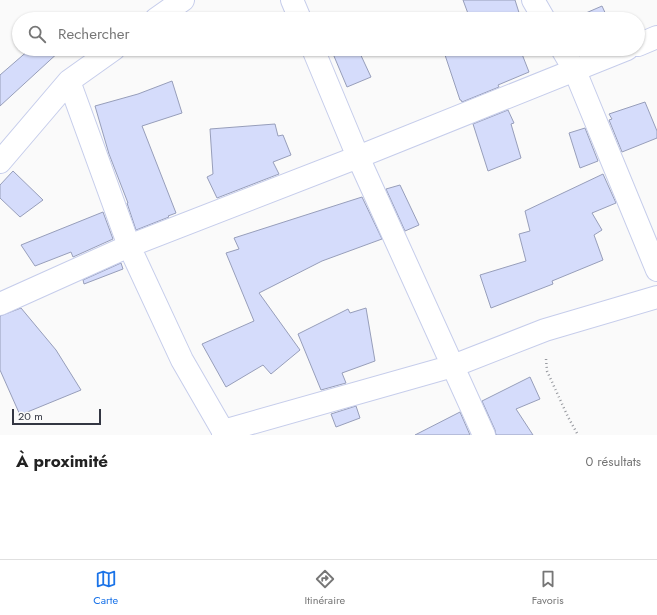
<!DOCTYPE html>
<html lang="fr">
<head>
<meta charset="utf-8">
<style>
  :root { --surface:#fff; --page:#f6f6f6; --text:#222; --muted:#767676; --line:#e0e0e0; --accent:#1a73e8 }
  body { margin:0; font-family:Jost,sans-serif; background:var(--page); color:var(--text) }
  .scale { position:absolute; left:12px; bottom:10px; width:89px; box-sizing:border-box; padding-left:4px; border:2px solid #333642; border-top:0; font-size:11px; line-height:14px; white-space:nowrap; color:#333642; -webkit-text-stroke:3px #fafafa; paint-order:stroke }
  .list { margin:0; padding:0; list-style:none }
  h2 { display:flex; justify-content:space-between; align-items:center; height:52px; margin:0; padding:0 16px; font-size:17px }
  h2 small { font-size:13px; font-weight:400; color:var(--muted) }
  .icon { flex:none; width:22px; height:22px; fill:none; stroke:currentColor; stroke-width:2; stroke-linecap:round; stroke-linejoin:round }
  .map { position:relative; flex:none; width:657px; height:435px; overflow:hidden }
  .search { position:absolute; background:var(--surface); box-shadow:0 1px 3px #0004; left:12px; right:12px; top:12px; height:44px; display:flex; align-items:center; gap:10px; box-sizing:border-box; padding:0 14px; border-radius:22px; color:var(--muted); font-size:15px }
  .sheet { height:124px; background:var(--surface) }
  nav { display:flex; justify-content:space-around; align-items:center; box-sizing:border-box; height:56px; border-top:1px solid var(--line); background:var(--surface); font-size:11px; color:var(--muted) }
  nav a { display:grid; justify-items:center; gap:2px }
  nav .on { color:var(--accent) }
  .map>svg:first-child { display:block }
</style>
</head>
<body>
<div class="map">
<svg width="657" height="435" viewBox="0 0 657 435">
  <rect width="100%" height="100%" fill="#fafafa"/>
  <path fill="#d5dcfb" stroke="#979eba" d="M 463,0 L 515,0 L 521,19 L 470,19 Z
    M 602,6 L 608,19 L 572,19 Z
    M 30,49 L 61,50 L 0,106 L 0,75 Z
    M 331,49 L 358,49 L 371,77 L 347,87 Z
    M 443,49 L 520,49 L 529,72 L 498,85 L 499,87 L 462,102 L 461,100 L 460,100 Z
    M 172,81 L 182,113 L 142,126 L 176,213 L 168,216 L 169,217 L 136,230 L 127,203 L 128,203 L 109,154 L 95,106 L 138,94 Z
    M 645,102 L 657,131 L 657,138 L 622,152 L 609,120 L 612,119 L 609,114 Z
    M 508,110 L 514,123 L 511,124 L 521,158 L 488,171 L 473,124 Z
    M 275,124 L 278,136 L 283,135 L 291,155 L 273,162 L 279,174 L 217,198 L 207,177 L 213,174 L 210,129 Z
    M 585,128 L 598,161 L 580,168 L 569,133 Z
    M 13,171 L 43,200 L 20,217 L 0,198 L 0,185 Z
    M 603,174 L 616,203 L 592,213 L 602,230 L 594,235 L 603,260 L 552,281 L 553,284 L 491,308 L 480,275 L 526,261 L 519,234 L 530,231 L 525,211 Z
    M 400,185 L 419,225 L 405,231 L 386,189 Z
    M 362,197 L 382,239 L 322,261 L 259,293 L 300,350 L 271,374 L 263,365 L 226,387 L 202,344 L 254,321 L 226,253 L 239,249 L 234,238 Z
    M 103,212 L 113,239 L 73,257 L 71,252 L 35,266 L 21,245 Z
    M 121,263 L 123,269 L 84,284 L 83,280 Z
    M 21,308 L 56,350 L 81,390 L 20,415 L 0,370 L 0,316 Z
    M 366,308 L 375,361 L 342,373 L 346,383 L 321,390 L 298,334 L 348,309 L 350,313 Z
    M 530,377 L 540,399 L 516,409 L 533,435 L 496,435 L 495,430 L 482,401 Z
    M 356,406 L 360,418 L 336,427 L 331,414 Z
    M 460,412 L 470,435 L 415,435 Z"/>
  <g fill="none" stroke-linecap="round" stroke-linejoin="round">
    <g stroke="#c6cdeb" stroke-width="24">
      <path id="minor" d="M 292,0 L 300,19
        M 533,0 L 544,19
        M 156,19 L 183,0
        M 638,45 L 657,37
        M 313,49 L 358,157 L 484,435
        M 562,49 L 575,71 L 657,270
        M 69,81 L 129,246 L 182,360 L 223,431 L 223,435
        M 0,162 L 69,81 L 114,49
        M 0,304 L 129,246 L 358,157 L 627,49
        M 223,431 L 453,366 L 545,330 L 657,297"/>
    </g>
    <path stroke="#999ba1" stroke-width="2.5" stroke-dasharray="1 3" stroke-linecap="butt" d="M 546,359 L 547,371 L 568,417 L 578,435"/>
    <use href="#minor" stroke="#fff" stroke-width="22"/>
  </g>
</svg>
<div class="scale">20 m</div>
<div class="search"><svg class="icon" aria-label="search" viewBox="0 0 24 24"><circle cx="10" cy="10" r="6"/><path d="M15 15l6 6"/></svg>Rechercher</div>
</div>
<section class="sheet">
<h2>À proximité<small>0 résultats</small></h2>
<ul class="list">
</ul>
</section>
<nav>
<a class="on"><svg class="icon" aria-label="map" viewBox="0 0 24 24"><path d="M3 6l6-2 6 2 6-2v14l-6 2-6-2-6 2zM9 4v14M15 6v14"/></svg>Carte</a>
<a><svg class="icon" aria-label="directions" viewBox="0 0 24 24"><path d="M12 3l9 9-9 9-9-9zM9 14v-3h6M13 9l2 2-2 2"/></svg>Itinéraire</a>
<a><svg class="icon" aria-label="saved" viewBox="0 0 24 24"><path d="M7 4h10v16l-5-4-5 4z"/></svg>Favoris</a>
</nav>
</body>
</html>
